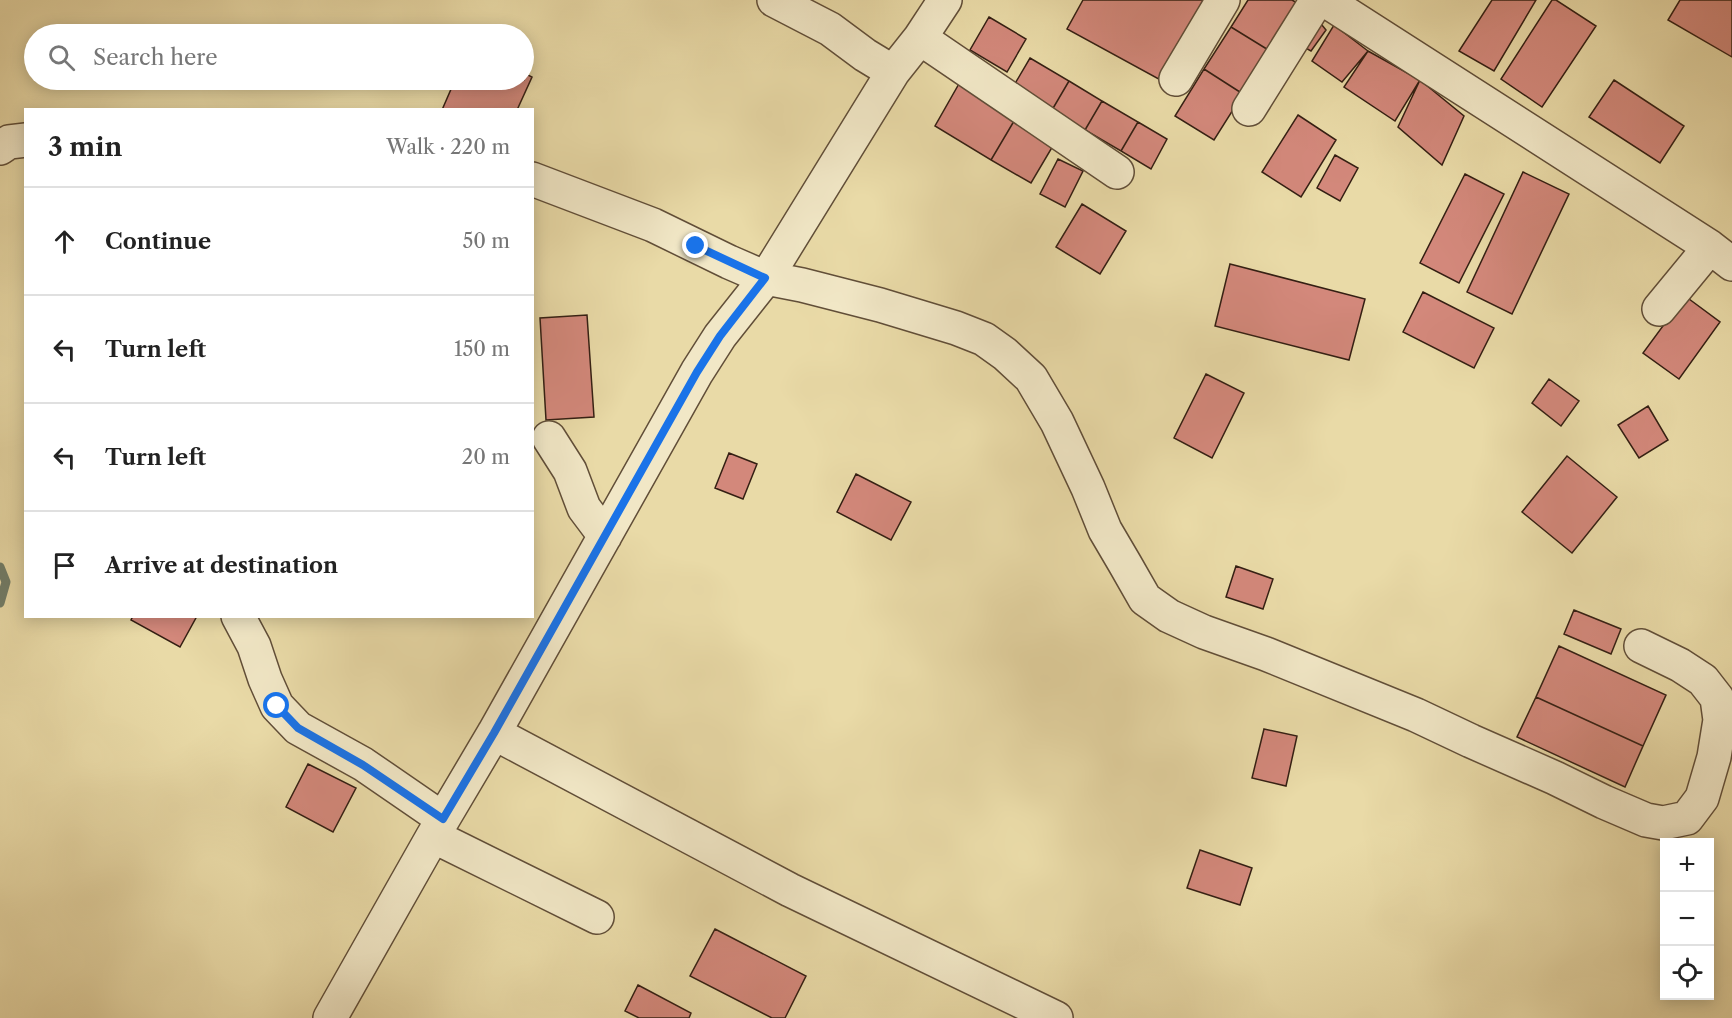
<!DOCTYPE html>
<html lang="en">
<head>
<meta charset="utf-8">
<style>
  :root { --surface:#fff; --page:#f2f2f2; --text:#222; --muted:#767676; --line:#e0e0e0 }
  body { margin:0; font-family:"Libre Caslon Text",serif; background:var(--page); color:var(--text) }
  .controls { position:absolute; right:18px; bottom:18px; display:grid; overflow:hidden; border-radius:0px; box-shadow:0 3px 15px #0003 }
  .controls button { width:54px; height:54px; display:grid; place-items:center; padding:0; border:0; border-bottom:2px solid var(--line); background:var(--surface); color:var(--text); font:30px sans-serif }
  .stop { position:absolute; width:18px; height:18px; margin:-14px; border:4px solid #1a73e8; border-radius:50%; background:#fff }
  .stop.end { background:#1a73e8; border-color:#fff; box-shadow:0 2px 6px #0008 }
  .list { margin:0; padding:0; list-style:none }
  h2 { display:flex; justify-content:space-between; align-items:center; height:78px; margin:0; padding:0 24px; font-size:26px }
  h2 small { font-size:20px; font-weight:400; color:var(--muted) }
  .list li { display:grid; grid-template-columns:39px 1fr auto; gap:18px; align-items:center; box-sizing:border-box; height:108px; padding:0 24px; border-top:2px solid var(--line) }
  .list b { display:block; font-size:22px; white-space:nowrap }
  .list em { font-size:20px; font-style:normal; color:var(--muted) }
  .icon { flex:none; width:33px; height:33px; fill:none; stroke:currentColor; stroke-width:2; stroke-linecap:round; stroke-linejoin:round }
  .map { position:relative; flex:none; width:1732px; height:1018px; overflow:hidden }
  .search { position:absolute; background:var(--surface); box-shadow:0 3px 15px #0003; left:24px; top:24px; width:510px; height:66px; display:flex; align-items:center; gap:15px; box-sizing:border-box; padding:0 21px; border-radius:33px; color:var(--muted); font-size:22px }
  .panel { position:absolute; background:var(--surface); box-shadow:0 3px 15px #0003; left:24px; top:108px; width:510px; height:510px; border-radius:0px }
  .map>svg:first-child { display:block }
</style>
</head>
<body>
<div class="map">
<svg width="1732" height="1018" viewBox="0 0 1732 1018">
  <rect width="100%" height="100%" fill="#e9daa7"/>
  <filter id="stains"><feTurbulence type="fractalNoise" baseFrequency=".00333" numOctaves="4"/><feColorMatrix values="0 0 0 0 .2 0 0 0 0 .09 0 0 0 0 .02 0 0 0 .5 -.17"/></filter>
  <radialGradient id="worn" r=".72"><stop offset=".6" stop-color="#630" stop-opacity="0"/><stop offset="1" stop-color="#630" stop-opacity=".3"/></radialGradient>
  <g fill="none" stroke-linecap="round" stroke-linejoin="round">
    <path stroke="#717d69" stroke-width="9" d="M 0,567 L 6,582 L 0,603"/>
  </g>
  <path fill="#d3887b" stroke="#341f13" stroke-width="1.5" d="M 1083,0 L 1212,0 L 1166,83 L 1067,29 Z
    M 1248,0 L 1292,0 L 1299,4 L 1270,51 L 1231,27 Z
    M 1492,0 L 1536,0 L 1494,71 L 1459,51 Z
    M 1552,0 L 1556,0 L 1596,26 L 1542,107 L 1501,79 Z
    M 1680,0 L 1732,0 L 1732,57 L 1668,20 Z
    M 1313,14 L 1326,30 L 1311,51 L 1300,45 Z
    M 989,17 L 1026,39 L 1007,72 L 970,50 Z
    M 1334,25 L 1368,51 L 1342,82 L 1312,61 Z
    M 1231,27 L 1270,51 L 1243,94 L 1204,69 Z
    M 1368,51 L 1420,80 L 1395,121 L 1344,87 Z
    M 1030,58 L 1069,81 L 1052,110 L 1013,87 Z
    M 1204,69 L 1243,94 L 1214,140 L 1175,116 Z
    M 524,73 L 532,77 L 517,110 L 442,110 L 455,80 L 524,80 Z
    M 1420,80 L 1464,116 L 1442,165 L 1398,127 Z
    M 1614,80 L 1684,126 L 1660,163 L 1589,117 Z
    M 1069,81 L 1102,101 L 1085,130 L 1052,110 Z
    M 960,82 L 1017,116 L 991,160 L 935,126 Z
    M 1102,101 L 1138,122 L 1121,151 L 1085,130 Z
    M 1298,115 L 1336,140 L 1301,197 L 1262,172 Z
    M 1017,116 L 1057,139 L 1031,183 L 991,160 Z
    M 1138,122 L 1167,139 L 1151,169 L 1121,151 Z
    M 1335,155 L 1358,168 L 1340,201 L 1317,188 Z
    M 1058,159 L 1083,171 L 1065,207 L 1040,194 Z
    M 1523,172 L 1569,194 L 1512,314 L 1467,292 Z
    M 1465,174 L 1504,194 L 1459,283 L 1420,263 Z
    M 1082,204 L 1126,231 L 1100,274 L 1056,247 Z
    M 1230,264 L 1365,299 L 1349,360 L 1215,326 Z
    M 1423,292 L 1494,328 L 1474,368 L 1403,332 Z
    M 1685,296 L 1720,322 L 1679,379 L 1643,353 Z
    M 587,315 L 594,417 L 546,420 L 540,318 Z
    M 1206,374 L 1244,393 L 1212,458 L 1174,438 Z
    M 1549,379 L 1579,401 L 1561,426 L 1532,403 Z
    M 1648,406 L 1668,440 L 1639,458 L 1618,425 Z
    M 729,453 L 757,464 L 743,499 L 715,488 Z
    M 1567,456 L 1617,497 L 1572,553 L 1522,512 Z
    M 856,474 L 911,502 L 891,540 L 837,512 Z
    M 1236,566 L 1273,579 L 1263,609 L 1226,597 Z
    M 1574,610 L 1621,629 L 1611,654 L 1564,634 Z
    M 133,616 L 197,616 L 180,647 L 131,620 Z
    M 1559,646 L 1666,695 L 1643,746 L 1536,697 Z
    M 1536,697 L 1643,746 L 1625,787 L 1517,737 Z
    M 1264,729 L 1297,736 L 1286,786 L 1252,778 Z
    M 308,764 L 356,788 L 333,832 L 286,807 Z
    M 1200,850 L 1252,868 L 1240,905 L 1187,888 Z
    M 715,929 L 806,976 L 785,1018 L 772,1018 L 690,976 Z
    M 638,985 L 691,1013 L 689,1018 L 639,1018 L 625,1011 Z"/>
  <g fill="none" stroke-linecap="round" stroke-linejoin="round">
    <g stroke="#614e38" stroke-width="36">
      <path id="minor" d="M 774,0 L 830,29 L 865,55 L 893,72
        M 1325,0 L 1668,220 L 1710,247 L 1732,264
        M 920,38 L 1117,172
        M 1176,79 L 1223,0
        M 1249,109 L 1317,0
        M 0,148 L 9,142 L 26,140
        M 532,179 L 653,225 L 729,262 L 766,278 L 802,285 L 880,305 L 956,328 L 984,339 L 1005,354 L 1031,378 L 1057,422 L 1088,488 L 1105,530 L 1125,564 L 1145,599 L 1169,616 L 1204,632 L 1266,654 L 1416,715 L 1471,741 L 1555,778 L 1604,802 L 1646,820 L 1663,823 L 1687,818 L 1702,798 L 1714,757 L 1720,720 L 1717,698 L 1703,680 L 1680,665 L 1641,646
        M 1659,309 L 1710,247
        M 549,438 L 570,471 L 584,508 L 605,536
        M 238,616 L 254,646 L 265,679 L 277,706 L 298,728 L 363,764 L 443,819
        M 494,733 L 790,890 L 1056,1018
        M 433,836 L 597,917
        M 330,1018 L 433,836 L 494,733 L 697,372 L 720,336 L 766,278 L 893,72 L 920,38 L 945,0"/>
    </g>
    <use href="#minor" stroke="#f1e7c6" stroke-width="33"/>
  </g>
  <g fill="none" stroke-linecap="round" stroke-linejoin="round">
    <path stroke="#1a73e8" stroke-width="8" d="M 277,706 L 298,728 L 363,765 L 443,819 L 494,733 L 697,372 L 720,336 L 765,278 L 696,246"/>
  </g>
  <rect width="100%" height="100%" filter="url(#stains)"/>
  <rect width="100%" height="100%" fill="url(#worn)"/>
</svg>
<div class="controls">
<button>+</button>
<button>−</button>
<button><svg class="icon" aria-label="locate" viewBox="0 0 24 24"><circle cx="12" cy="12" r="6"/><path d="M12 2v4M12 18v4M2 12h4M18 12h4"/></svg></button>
</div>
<div class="stop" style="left:277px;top:706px"></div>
<div class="stop end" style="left:696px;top:246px"></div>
<div class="search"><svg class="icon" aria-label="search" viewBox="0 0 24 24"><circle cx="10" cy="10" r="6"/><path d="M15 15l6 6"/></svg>Search here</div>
<section class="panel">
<h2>3 min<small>Walk · 220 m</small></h2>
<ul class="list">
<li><svg class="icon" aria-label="ahead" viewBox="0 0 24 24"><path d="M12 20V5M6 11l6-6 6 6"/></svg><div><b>Continue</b></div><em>50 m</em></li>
<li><svg class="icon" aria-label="left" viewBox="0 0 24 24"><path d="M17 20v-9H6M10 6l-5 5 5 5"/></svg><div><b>Turn left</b></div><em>150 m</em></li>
<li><svg class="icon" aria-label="left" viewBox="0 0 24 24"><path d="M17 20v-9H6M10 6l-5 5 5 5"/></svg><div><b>Turn left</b></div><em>20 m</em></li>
<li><svg class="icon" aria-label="arrive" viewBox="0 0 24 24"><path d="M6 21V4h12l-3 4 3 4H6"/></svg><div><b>Arrive at destination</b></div></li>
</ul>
</section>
</div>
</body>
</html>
